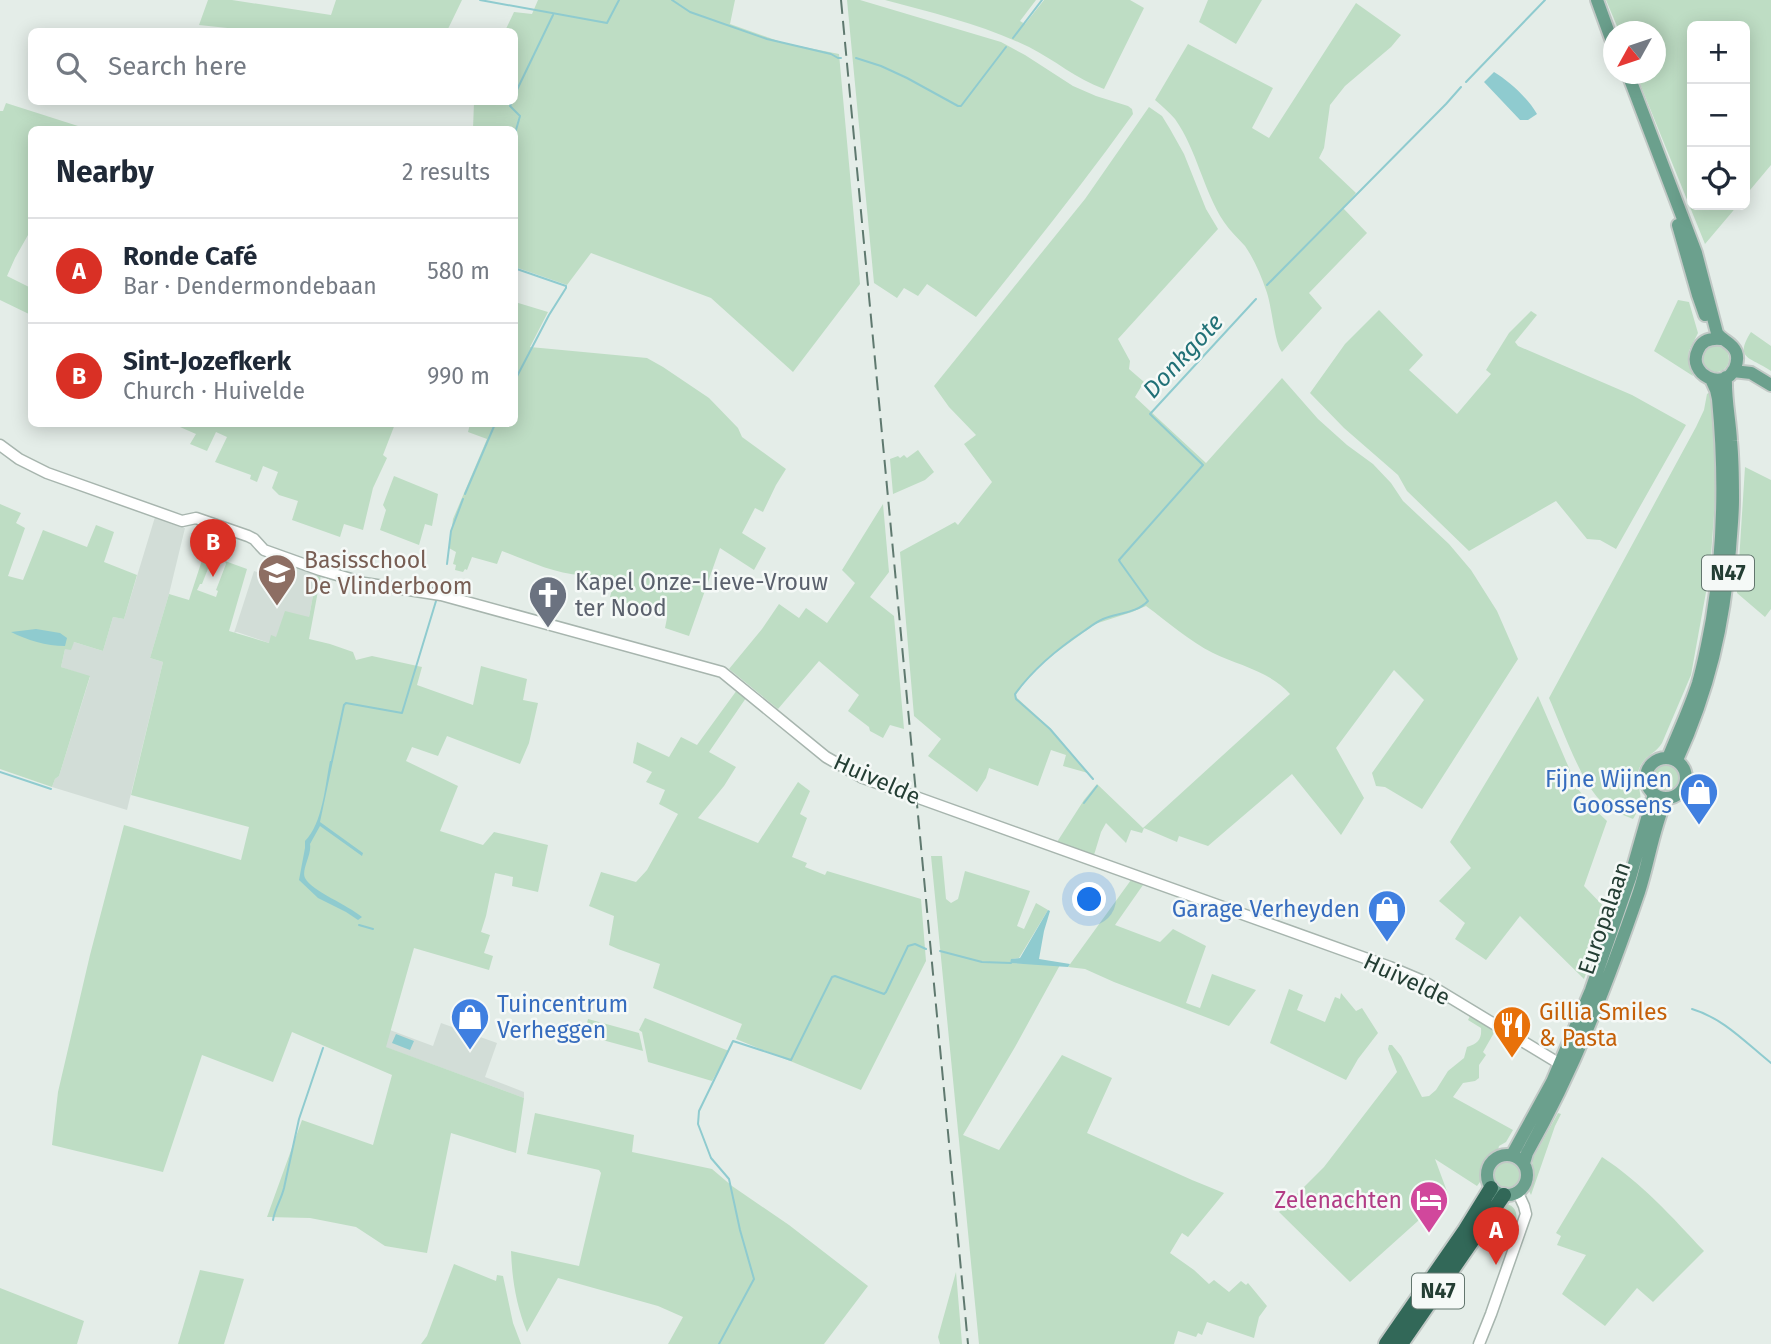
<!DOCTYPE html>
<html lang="en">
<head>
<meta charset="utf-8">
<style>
  :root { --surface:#fff; --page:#f2f2f3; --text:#1f2937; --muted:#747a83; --line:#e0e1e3; --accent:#d93025 }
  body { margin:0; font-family:"Fira Sans",sans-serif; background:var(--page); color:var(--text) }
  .controls { position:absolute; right:21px; top:21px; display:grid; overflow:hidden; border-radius:10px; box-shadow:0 4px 18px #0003 }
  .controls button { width:63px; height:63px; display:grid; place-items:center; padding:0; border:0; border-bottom:2px solid var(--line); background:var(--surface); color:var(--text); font:35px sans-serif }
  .compass { position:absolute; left:1603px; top:21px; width:63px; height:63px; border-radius:50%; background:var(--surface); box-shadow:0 4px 18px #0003; rotate:230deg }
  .you { position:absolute; left:1090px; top:900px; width:24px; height:24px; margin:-18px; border:5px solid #fff; border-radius:50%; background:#1a73e8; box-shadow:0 0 0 10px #1a73e833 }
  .badge { display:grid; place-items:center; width:46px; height:46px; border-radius:50%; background:var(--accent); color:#fff; font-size:23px; font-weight:700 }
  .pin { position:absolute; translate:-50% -58px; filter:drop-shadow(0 2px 4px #0008) }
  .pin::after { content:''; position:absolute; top:37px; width:24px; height:21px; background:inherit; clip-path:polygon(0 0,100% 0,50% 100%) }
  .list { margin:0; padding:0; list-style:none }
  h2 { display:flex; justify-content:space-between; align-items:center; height:91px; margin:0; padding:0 28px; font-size:30px }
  h2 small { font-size:23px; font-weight:400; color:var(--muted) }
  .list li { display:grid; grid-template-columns:46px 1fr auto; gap:21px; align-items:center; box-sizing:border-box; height:105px; padding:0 28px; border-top:2px solid var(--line) }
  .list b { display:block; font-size:26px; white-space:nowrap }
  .list p { margin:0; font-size:23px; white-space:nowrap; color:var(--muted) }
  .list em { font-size:23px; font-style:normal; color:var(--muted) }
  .icon { flex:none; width:38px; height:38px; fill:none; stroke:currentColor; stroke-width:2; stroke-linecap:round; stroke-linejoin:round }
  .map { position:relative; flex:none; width:1771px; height:1344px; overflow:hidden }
  .search { position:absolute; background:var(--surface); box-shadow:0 4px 18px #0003; left:28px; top:28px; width:490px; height:77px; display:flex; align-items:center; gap:18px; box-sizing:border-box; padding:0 24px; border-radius:10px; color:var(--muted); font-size:26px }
  .panel { position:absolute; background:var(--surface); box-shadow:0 4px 18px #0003; left:28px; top:126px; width:490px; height:301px; border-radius:10px }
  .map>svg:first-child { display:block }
</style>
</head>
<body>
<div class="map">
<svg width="1771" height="1344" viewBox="0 0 1771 1344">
  <rect width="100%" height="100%" fill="#e4ede8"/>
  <path fill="#d2ddd7" d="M 155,517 L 185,528 L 169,594 L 150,658 L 163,662 L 127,810 L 52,787 L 55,779 L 59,776 L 90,677 L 61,667 L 65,649 L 74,642 L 103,651 L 113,617 L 124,619 Z
    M 292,566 L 317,574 L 309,617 L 269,643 L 237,632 L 234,633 L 254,571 L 287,582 Z
    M 441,1023 L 497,1043 L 485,1077 L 524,1092 L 524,1098 L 385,1047 L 390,1030 L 433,1046 Z"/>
  <path fill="#beddc4" d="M 208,0 L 232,0 L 331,15 L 336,0 L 462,0 L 447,31 L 266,32 L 199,25 Z
    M 538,0 L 735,0 L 730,24 L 784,43 L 839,54 L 860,284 L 793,372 L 711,298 L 591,253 L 567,285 L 515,267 L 514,130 L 473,129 L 474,102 L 514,102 L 514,32 L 505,31 L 514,12 L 532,14 Z
    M 847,0 L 860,0 L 1001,42 L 1025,55 L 1073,86 L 1096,96 L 1128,106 L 1132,109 L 1133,114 C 1083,184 1030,250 976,317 L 927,284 L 918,296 L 904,288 L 897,298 L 874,283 Z
    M 885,0 L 1036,0 L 1020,21 L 1025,24 L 1044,0 L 1130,0 L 1144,8 L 1104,89 C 1076,79 1055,60 1029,47 C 983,25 934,13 885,0 Z
    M 1208,0 L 1262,0 L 1236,44 L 1199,22 Z
    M 1606,0 L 1771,0 L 1771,165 L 1745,196 L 1745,26 L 1692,26 L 1692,205 L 1738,205 L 1705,244 L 1636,74 L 1656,74 L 1656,32 L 1619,31 Z
    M 1356,3 L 1401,35 L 1391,47 L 1345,86 L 1330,105 L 1324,148 L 1319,158 L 1356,193 L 1343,208 L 1367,233 L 1309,293 L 1322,308 L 1282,352 C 1274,342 1272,305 1266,290 C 1261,275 1254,259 1245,246 C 1238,238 1230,231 1224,222 C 1203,190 1197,150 1175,119 C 1169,112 1162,106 1155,100 L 1188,44 L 1273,88 L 1252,128 L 1269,138 Z
    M 6,103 L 78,126 L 76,129 L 32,130 L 31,236 L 28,235 L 15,258 L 7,276 L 31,288 L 31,315 L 0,300 L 0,111 L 3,111 Z
    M 1149,107 L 1162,116 L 1170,129 L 1184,154 L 1206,209 L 1218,229 L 1118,339 L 1130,361 L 1129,369 L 1144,382 L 1135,397 L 1206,463 L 1282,378 L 1318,419 L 1347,445 L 1373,464 L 1391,483 L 1403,501 L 1449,544 L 1471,570 L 1497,611 L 1518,659 L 1422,809 L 1385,787 L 1376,786 L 1372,773 L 1424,700 L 1394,670 L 1336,748 L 1364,798 L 1341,835 L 1292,774 L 1208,846 L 1179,836 L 1177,842 L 1144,828 L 1142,833 L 1131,830 L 1126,843 L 1106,823 L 1101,832 L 1094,855 L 1057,842 L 1084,800 L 1097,784 L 1143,828 L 1290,694 C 1271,672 1238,665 1213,653 C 1189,641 1168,622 1146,606 L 1132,612 L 1095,624 L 1046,660 L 1025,682 L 1015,696 L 1050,728 L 1088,773 L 1063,766 L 1066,755 L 1051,750 L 1038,786 L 989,768 L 986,778 L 977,792 L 928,756 L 941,739 L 914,716 L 900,552 L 955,522 L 958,525 L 992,482 L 964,444 L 976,435 L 949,407 L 934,386 L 1085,199 Z
    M 1678,300 L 1689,302 L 1698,333 C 1688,354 1684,352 1693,376 L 1654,351 Z
    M 515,302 L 548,312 L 530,347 L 647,358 L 663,367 L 709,398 L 738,428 L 742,437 L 786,469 L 776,485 L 763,512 L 755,508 L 742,533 L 766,548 L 754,570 L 720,548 L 689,636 L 665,628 L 667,618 L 610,597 L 613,586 L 586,579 L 588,572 L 584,571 L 582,575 C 554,574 527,560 502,551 L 497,564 L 472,557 L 467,570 L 465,569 L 463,572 L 455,570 L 456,565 L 453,564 L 456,552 L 449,548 L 453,519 L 487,439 L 468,432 L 470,424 L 514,424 Z
    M 1379,310 L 1423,355 L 1409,370 L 1457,414 L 1491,374 L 1486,370 L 1509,333 L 1531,311 L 1537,315 L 1515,342 L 1518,346 L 1632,395 L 1686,425 L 1616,549 L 1600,540 L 1587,539 L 1556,501 L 1469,551 L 1407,491 L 1398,475 L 1344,428 L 1310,393 L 1345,344 Z
    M 1751,332 L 1771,346 L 1771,371 C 1752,357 1733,360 1751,332 Z
    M1703 359a13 13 0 1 1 26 0a13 13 0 1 1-26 0Z
    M 1710,392 L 1714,430 L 1716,486 L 1710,570 L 1691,675 L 1662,743 C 1655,755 1643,755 1638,772 C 1636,780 1639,785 1640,793 C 1642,801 1637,813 1633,819 C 1622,815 1608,808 1600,800 C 1580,780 1561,725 1549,698 L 1696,427 L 1704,410 L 1707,394 Z
    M 173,424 L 395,424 L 383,455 L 387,458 L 373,488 L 363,530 L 344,524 L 340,537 L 292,520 L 298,501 L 279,495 L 272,488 L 278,472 L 263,466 L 257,482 L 250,479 L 251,475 L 215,462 L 227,437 L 216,432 L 207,451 L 190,444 L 196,434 Z
    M 918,450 L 934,472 L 925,480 L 893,494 L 890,459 L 898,456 L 900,458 L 904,455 L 907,458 Z
    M 1745,467 L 1771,480 L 1771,609 L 1765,617 L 1737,593 Z
    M 394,476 L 438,494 L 432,526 L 425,524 L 419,545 L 380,530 L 386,510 L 383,505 Z
    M 0,504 L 21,513 L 16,523 L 25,528 L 8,576 L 23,580 L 43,530 L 87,547 L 96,525 L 114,532 L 104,562 L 137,575 L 124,619 L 113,617 L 103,651 L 74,642 L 71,650 L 65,649 L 61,667 L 90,676 L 59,776 L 55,779 L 52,787 L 0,769 Z
    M 883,504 L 889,572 L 870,597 L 894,616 L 904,729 L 890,725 L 883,738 L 870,731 L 869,727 L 848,711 L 859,695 L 819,661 L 778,709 L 729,669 L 762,629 L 779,604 L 799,618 L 806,608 L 827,623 L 855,583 L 842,570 Z
    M 204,554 L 214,557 L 213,562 L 211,561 L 202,584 L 200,584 L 197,590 L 216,597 L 218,591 L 216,590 L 226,564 L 225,561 L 247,569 L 229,631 L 269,643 L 271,635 L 276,637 L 285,611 L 309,617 L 317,574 L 321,575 L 309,639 L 330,644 L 353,652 L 356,660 L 372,656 L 422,667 L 417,685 L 473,705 L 481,666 L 527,679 L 523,700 L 538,703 L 529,743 L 520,764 L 447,736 L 438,756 L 412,747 L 406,761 L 458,786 L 440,831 L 483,845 L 494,832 L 548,845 L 538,892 L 512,886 L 513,877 L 495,873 L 486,916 L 481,932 L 490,935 L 484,953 L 493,956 L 489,970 L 414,948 L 386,1047 L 524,1098 L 516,1153 L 451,1133 L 427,1253 L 385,1246 L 356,1227 L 310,1218 L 267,1217 L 302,1120 L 373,1145 L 392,1075 L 292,1032 L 273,1082 L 202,1055 L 163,1172 L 52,1145 L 58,1092 L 90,955 L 124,825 L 241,860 L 249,827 L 131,795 L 163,662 L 150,658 L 169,594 L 189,600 Z
    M 737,690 L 746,698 L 709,752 L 736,767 L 724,786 L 698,818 L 758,843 L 798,782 L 810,791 L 800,814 L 807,818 L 792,857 L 807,863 L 805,867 L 825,875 L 827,871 L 921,899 L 926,961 L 861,1090 L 736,1039 L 742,1024 L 653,988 L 660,964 L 618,949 L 609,945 L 614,916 L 589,906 L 601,872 L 636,882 L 647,870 L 678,814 L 659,804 L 665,790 L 646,782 L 652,772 L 633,763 L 637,742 L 669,757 L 681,737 L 697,745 Z
    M 1538,696 L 1578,789 L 1591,806 L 1607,821 L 1584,886 L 1609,912 L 1584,979 L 1520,916 L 1486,960 L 1455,939 L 1465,923 L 1439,901 L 1471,868 L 1450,842 Z
    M1653 778a14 14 0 1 1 28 0a14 14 0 1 1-28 0Z
    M 931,856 L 942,856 L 946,899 L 951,903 L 958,899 L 965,871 L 1030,891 L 1017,926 L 1024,929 L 1036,903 L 1048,910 L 1019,958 L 1012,959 L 1010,963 L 1060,965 L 1015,1047 L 963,1135 L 999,1150 L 1062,1055 L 1112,1078 L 1087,1133 L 1192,1180 L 1224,1193 L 1188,1237 L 1182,1233 L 1170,1253 L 1194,1270 L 1209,1284 L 1214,1280 L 1229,1292 L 1241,1281 L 1246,1285 L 1248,1283 L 1267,1306 L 1259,1317 L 1254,1338 L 1207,1322 L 1202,1335 L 1198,1333 L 1196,1337 L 1178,1331 L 1174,1344 L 979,1344 Z
    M 1131,880 L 1143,885 L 1115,925 L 1160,942 L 1173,929 L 1206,946 L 1186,1003 L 1200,1008 L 1212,974 L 1256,990 L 1229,1026 L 1114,982 L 1085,969 L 1068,967 Z
    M 1289,989 L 1303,995 L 1297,1010 L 1325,1022 L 1335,997 L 1340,999 L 1341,993 L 1356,1011 L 1362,1008 L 1378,1033 L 1358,1059 L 1346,1080 L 1270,1043 Z
    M 1470,1016 L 1495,1031 L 1483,1052 L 1486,1055 L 1479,1065 L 1479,1078 L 1475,1081 L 1463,1083 L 1453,1097 L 1513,1130 L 1506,1142 L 1499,1146 L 1498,1150 C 1485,1158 1480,1168 1483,1183 L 1480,1182 L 1477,1186 L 1435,1159 L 1448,1194 L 1350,1282 L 1279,1212 L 1324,1167 L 1397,1072 L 1388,1049 L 1389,1045 L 1392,1045 L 1401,1056 L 1422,1097 L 1429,1096 L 1436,1090 L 1448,1071 L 1464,1058 L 1467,1047 C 1478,1044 1482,1039 1481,1028 L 1468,1020 Z
    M 645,1018 L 729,1051 L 712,1081 L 648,1062 L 642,1032 L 639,1030 Z
    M 588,1019 L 639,1033 L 643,1051 L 584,1035 Z
    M 535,1113 L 634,1135 L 632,1152 L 712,1169 L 732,1186 L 789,1225 L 868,1286 L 824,1344 L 668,1344 L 683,1317 L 658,1306 L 558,1278 L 527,1332 C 516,1305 512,1279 511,1251 L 579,1266 L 601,1173 L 599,1170 L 527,1154 Z
    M 1558,1113 L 1561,1114 L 1555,1126 L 1531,1195 L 1529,1191 L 1534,1176 L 1532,1160 Z
    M 1602,1157 C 1642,1183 1672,1217 1704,1251 L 1653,1302 L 1637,1288 L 1605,1326 L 1562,1294 L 1586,1255 L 1557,1245 L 1561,1236 L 1556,1233 Z
    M1494 1175a14 14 0 1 1 28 0a14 14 0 1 1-28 0Z
    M 1507,1204 C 1517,1207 1518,1216 1515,1225 L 1507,1218 L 1497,1218 Z
    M 454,1264 L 496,1281 L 497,1275 L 503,1276 L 513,1323 L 521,1344 L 421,1344 L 427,1336 Z
    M 200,1270 L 244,1279 L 224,1344 L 178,1344 Z
    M 956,1272 L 962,1344 L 940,1344 L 938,1337 Z
    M 0,1288 L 84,1321 L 77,1344 L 0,1344 Z"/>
  <path fill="#8fcbcf" d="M 1494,72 C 1509,81 1528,98 1537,114 L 1528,120 L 1520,120 L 1484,82 Z
    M 36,629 L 60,633 L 67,638 L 65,646 C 46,646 27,640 11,632 Z
    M 330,761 L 333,761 L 320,822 L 363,853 L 362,856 L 320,826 L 310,844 C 312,854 301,870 305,878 C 312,891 348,905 362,917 L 358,920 L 346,912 L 318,898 L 299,880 L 305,848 L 305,841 C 323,823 325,785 330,761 Z
    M 1048,910 L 1050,911 L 1044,931 L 1039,959 L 1070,964 L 1068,967 L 1010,963 L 1011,959 L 1020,958 Z
    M 396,1034 L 414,1041 L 410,1050 L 392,1043 Z"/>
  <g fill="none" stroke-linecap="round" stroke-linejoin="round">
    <path stroke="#8fcbcf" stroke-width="2" d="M 480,0 L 607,23 L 619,0
      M 672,0 L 690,12 L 767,39 L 831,54 L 838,58 L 841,58
      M 1013,38 L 1042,0
      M 856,58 L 881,66 L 907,78 L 958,106 L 961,106 L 1006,47
      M 1466,82 L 1545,0
      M 514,96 L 553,15
      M 512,102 L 510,106 L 520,116 L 514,137
      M 514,268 L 566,286 L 566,288 L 549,315 L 514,382
      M 1267,285 L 1446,104 L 1461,87
      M 465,494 L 495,424
      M 447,564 L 451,531 L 463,499
      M 332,761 L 344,705 L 346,703 L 402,713 L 436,601
      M 0,772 L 51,789
      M 1093,779 L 1050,729 L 1016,699 L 1015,694 C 1034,668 1057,649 1084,631 C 1090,627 1096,622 1103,619 C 1118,613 1137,613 1148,601 L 1120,562 L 1119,560 L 1203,465 L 1150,414 L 1256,299
      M 1084,803 L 1097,786
      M 359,925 L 373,929
      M 940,951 L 982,962 L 1011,963
      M 1692,1009 C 1723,1018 1746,1043 1771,1063
      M 273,1220 C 275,1208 281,1200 284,1188 L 299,1119 L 323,1048
      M 719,1344 L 754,1279 L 740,1230 L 729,1179 L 711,1158 L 698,1124 L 699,1111 L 733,1041 L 791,1060 L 832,977 L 835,976 L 884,994 L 886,992 L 908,946 L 915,944 L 926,949"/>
    <g stroke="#a7b5ae" stroke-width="13">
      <path id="minor" d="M 0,445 L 19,459 L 47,473 L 182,521 L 196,518 L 248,536 L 254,539 L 264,550 L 320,570 L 351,579 L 364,583 L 441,595 L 722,672 L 826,757 L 863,778 L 1390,967 L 1423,981 L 1560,1064
        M 1479,1344 L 1491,1314 L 1526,1214 L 1524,1206 L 1518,1193"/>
    </g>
    <g stroke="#c2c9c6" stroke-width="16">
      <path id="major" d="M 1597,0 L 1614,47
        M 1628,74 L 1696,253 L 1717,333 C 1722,341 1732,342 1736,352 C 1738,357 1737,363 1735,368 C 1724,393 1686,374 1698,350 C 1702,340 1711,338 1721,339
        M 1678,225 L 1698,295 L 1705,315
        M 1733,371 L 1751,373 L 1771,385
        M1646 778a20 20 0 1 1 40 0a20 20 0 1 1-40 0Z
        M 1668,758 C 1678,733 1690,708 1698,683 C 1704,662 1708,641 1712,619 C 1724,546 1725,472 1718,399 L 1716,390 L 1711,379
        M 1677,760 C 1709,690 1724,625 1730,549 C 1731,533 1733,516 1733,500 C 1733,481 1733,461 1731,441 C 1730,420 1725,399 1726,377
        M1487 1175a20 20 0 1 1 40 0a20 20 0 1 1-40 0Z
        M 1512,1155 L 1552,1082 L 1591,990 L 1630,878 L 1654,794
        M 1524,1163 L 1527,1153 C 1574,1070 1608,982 1639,892 C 1649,861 1653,829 1666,799"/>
    </g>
    <g stroke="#c2c9c6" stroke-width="18">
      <path id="highway" d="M 1386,1344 L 1465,1230 L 1491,1188
        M 1401,1344 L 1504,1195"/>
    </g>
    <use href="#minor" stroke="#fff" stroke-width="10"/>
    <use href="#major" stroke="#6ba08d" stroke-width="12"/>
    <use href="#highway" stroke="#326858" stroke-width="14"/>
    <path stroke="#5f796f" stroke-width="2" stroke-dasharray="14 7" stroke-linecap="butt" d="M 841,0 L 968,1344"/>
  </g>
  <defs>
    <g id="school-pin" transform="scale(2.0125)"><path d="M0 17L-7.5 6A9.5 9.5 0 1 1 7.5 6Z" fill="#8d6e63" stroke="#f5f9f7"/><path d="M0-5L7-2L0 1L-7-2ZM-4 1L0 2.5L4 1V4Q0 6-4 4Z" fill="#fff"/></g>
    <g id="church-pin" transform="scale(2.0125)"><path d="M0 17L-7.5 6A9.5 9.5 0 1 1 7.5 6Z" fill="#6b7280" stroke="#f5f9f7"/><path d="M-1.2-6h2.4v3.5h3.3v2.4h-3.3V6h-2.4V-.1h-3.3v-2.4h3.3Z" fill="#fff"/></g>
    <g id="shop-pin" transform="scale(2.0125)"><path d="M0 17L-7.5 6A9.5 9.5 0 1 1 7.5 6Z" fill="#3f7fe0" stroke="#f5f9f7"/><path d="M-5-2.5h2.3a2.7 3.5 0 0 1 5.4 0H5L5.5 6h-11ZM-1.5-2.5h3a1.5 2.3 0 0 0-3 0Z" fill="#fff"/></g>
    <g id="restaurant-pin" transform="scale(2.0125)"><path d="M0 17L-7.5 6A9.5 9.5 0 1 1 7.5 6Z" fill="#e8710a" stroke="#f5f9f7"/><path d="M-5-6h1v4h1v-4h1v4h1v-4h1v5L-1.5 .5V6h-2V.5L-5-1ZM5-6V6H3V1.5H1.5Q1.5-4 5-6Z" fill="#fff"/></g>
    <g id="hotel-pin" transform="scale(2.0125)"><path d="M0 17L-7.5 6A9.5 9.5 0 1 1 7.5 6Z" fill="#d1479c" stroke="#f5f9f7"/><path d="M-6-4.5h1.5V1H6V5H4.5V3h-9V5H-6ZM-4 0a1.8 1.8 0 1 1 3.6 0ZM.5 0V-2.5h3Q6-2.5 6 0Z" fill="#fff"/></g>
  </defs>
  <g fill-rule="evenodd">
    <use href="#school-pin" x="277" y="573"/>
    <use href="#church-pin" x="548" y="595"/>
    <use href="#shop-pin" x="1699" y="792"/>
    <use href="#shop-pin" x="1387" y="909"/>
    <use href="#shop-pin" x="470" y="1017"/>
    <use href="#restaurant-pin" x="1512" y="1025"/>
    <use href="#hotel-pin" x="1429" y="1200"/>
  </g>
  <g text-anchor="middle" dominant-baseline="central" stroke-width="5" stroke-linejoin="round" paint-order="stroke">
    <g fill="#f5f9f7" stroke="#63766e" stroke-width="2">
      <rect x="1702" y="555.5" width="52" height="35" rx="5"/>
      <rect x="1412" y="1273.5" width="52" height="35" rx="5"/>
    </g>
    <g font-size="21" font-weight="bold" fill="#243e34">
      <text x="1728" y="573">N47</text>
      <text x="1438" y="1291">N47</text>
    </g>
    <g font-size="23" fill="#785e54" stroke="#f5f9f7" text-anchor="start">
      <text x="304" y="560">Basisschool<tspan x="304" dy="26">De Vlinderboom</tspan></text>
    </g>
    <g font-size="23" fill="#5b616d" stroke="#f5f9f7" text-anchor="start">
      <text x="575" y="582">Kapel Onze-Lieve-Vrouw<tspan x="575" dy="26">ter Nood</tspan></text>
    </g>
    <g font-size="23" fill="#243e34" stroke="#f5f9f7">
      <text transform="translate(877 779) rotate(24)">Huivelde</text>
      <text transform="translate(1604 918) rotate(-71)">Europalaan</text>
      <text transform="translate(1407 979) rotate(25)">Huivelde</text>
    </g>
    <g font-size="23" fill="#366cbe" stroke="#f5f9f7" text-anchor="end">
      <text x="1672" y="779">Fijne Wijnen<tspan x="1672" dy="26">Goossens</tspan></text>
      <text x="1360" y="909">Garage Verheyden</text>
      <text x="497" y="1004" text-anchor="start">Tuincentrum<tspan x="497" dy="26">Verheggen</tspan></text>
    </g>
    <g font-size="23" fill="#c56008" stroke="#f5f9f7" text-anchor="start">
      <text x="1539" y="1012">Gillia Smiles<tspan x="1539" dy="26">&amp; Pasta</tspan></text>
    </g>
    <g font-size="23" fill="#b23c85" stroke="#f5f9f7" text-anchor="end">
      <text x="1402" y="1200">Zelenachten</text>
    </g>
    <g font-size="24" font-style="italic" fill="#217177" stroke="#f5f9f7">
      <text transform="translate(1183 356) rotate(-47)">Donkgote</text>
    </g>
  </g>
</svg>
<div class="controls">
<button>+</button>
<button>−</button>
<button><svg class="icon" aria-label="locate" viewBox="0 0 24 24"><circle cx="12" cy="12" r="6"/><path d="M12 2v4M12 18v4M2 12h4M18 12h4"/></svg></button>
</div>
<svg class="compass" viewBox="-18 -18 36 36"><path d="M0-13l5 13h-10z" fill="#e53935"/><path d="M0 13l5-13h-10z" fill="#747a83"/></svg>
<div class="you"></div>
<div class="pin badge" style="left:1496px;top:1265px">A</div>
<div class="pin badge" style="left:213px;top:577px">B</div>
<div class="search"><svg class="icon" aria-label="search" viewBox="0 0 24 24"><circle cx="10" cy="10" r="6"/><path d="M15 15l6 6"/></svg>Search here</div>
<section class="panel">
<h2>Nearby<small>2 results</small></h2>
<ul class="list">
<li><span class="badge">A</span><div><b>Ronde Café</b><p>Bar · Dendermondebaan</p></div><em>580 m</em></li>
<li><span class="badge">B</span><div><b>Sint-Jozefkerk</b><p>Church · Huivelde</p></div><em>990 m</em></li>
</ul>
</section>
</div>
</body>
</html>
